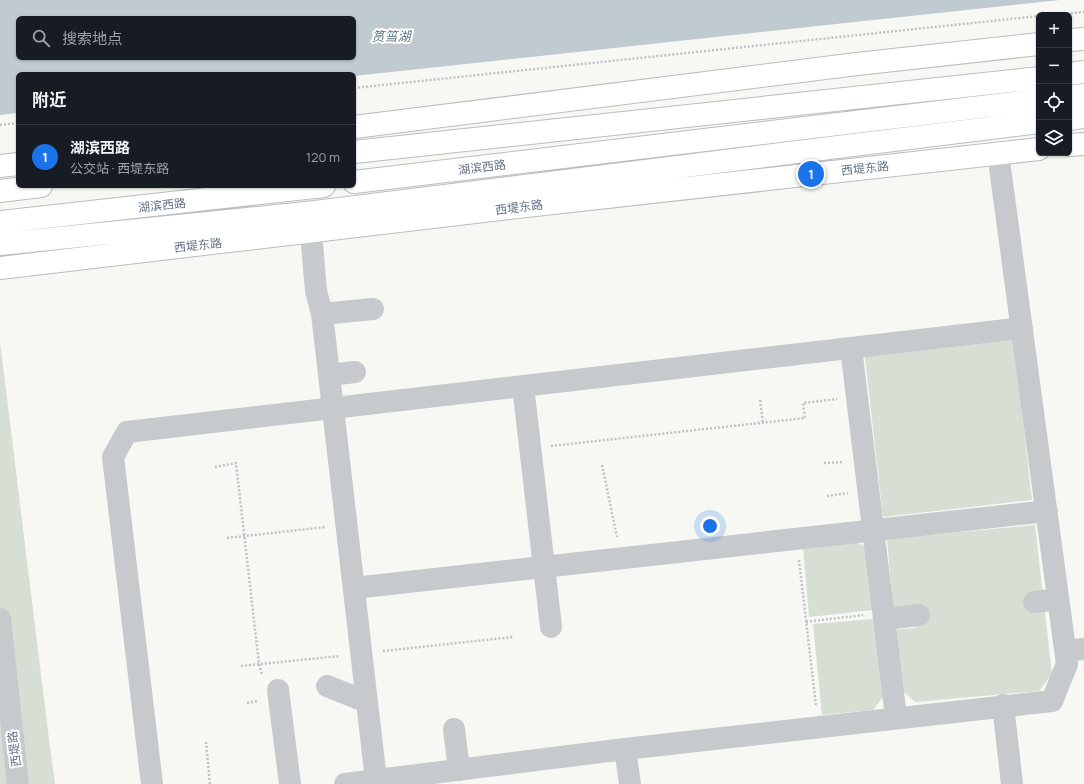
<!DOCTYPE html>
<html lang="zh">
<head>
<meta charset="utf-8">
<style>
  :root { --surface:#171b24; --page:#20242c; --text:#f1f3f6; --muted:#9ea1a6; --line:#363941; --accent:#1a73e8 }
  body { margin:0; font-family:Manrope,"Noto Sans SC",sans-serif; background:var(--page); color:var(--text) }
  .controls { position:absolute; right:12px; top:12px; display:grid; overflow:hidden; border-radius:6px; box-shadow:0 1px 3px #0004 }
  .controls button { width:36px; height:36px; display:grid; place-items:center; padding:0; border:0; border-bottom:1px solid var(--line); background:var(--surface); color:var(--text); font:20px sans-serif }
  .you { position:absolute; left:710px; top:526px; width:14px; height:14px; margin:-10px; border:3px solid #fff; border-radius:50%; background:#1a73e8; box-shadow:0 0 0 6px #1a73e833 }
  .badge { display:grid; place-items:center; width:26px; height:26px; border-radius:50%; background:var(--accent); color:#fff; font-size:13px; font-weight:700 }
  .pin { position:absolute; translate:-50% -50%; border:2px solid #fff; box-shadow:0 1px 4px #0006 }
  .list { margin:0; padding:0; list-style:none }
  h2 { display:flex; justify-content:space-between; align-items:center; height:52px; margin:0; padding:0 16px; font-size:17px }
  h2 small { font-size:13px; font-weight:400; color:var(--muted) }
  .list li { display:grid; grid-template-columns:26px 1fr auto; gap:12px; align-items:center; box-sizing:border-box; height:64px; padding:0 16px; border-top:1px solid var(--line) }
  .list b { display:block; font-size:15px; white-space:nowrap }
  .list p { margin:0; font-size:13px; white-space:nowrap; color:var(--muted) }
  .list em { font-size:13px; font-style:normal; color:var(--muted) }
  .icon { flex:none; width:22px; height:22px; fill:none; stroke:currentColor; stroke-width:2; stroke-linecap:round; stroke-linejoin:round }
  .map { position:relative; flex:none; width:1084px; height:784px; overflow:hidden }
  .search { position:absolute; background:var(--surface); box-shadow:0 1px 3px #0004; left:16px; top:16px; width:340px; height:44px; display:flex; align-items:center; gap:10px; box-sizing:border-box; padding:0 14px; border-radius:6px; color:var(--muted); font-size:15px }
  .panel { position:absolute; background:var(--surface); box-shadow:0 1px 3px #0004; left:16px; top:72px; width:340px; height:116px; border-radius:6px }
  .map>svg:first-child { display:block }
</style>
</head>
<body>
<div class="map">
<svg width="1084" height="784" viewBox="0 0 1084 784">
  <rect width="100%" height="100%" fill="#f7f7f3"/>
  <path fill="#d7dfd4" d="M 1014,340 L 1032,500 L 883,517 L 865,357 Z
    M 0,342 L 49,739 L 55,784 L 0,784 Z
    M 1035,525 L 1052,674 L 1039,691 L 915,702 L 898,687 L 892,630 L 915,628 L 927,618 L 926,605 L 893,608 L 887,539 Z
    M 856,542 L 866,547 L 873,610 L 809,617 L 803,547 Z
    M 872,619 L 880,633 L 883,697 L 873,710 L 822,715 L 813,624 Z"/>
  <path fill="#c0cbd1" fill-rule="evenodd" d="M 0,0 L 1060,0 L 354,76 L 354,74 L 18,74 L 18,113 L 0,115 ZM 18,18 L 354,18 L 354,58 L 18,58 Z"/>
  <g fill="none" stroke-linecap="round" stroke-linejoin="round">
    <g stroke="#b9bdc1" stroke-width="24">
      <path id="major" d="M 1069,40 L 1084,39
        M 1069,74 L 1084,72
        M 1069,97 L 1084,95
        M 1069,119 L 1084,117
        M 354,127 L 857,64 L 1039,44
        M 1069,145 L 1084,144
        M 354,152 L 1039,78
        M 0,166 L 18,164
        M 354,182 L 1039,100
        M 0,191 L 41,186
        M 0,222 L 324,186
        M 0,244 L 315,212 L 1039,122
        M 0,268 L 526,206 L 1039,149"/>
    </g>
    <path stroke="#bfc1c4" stroke-width="2.5" stroke-dasharray="2 2" stroke-linecap="butt" d="M 1051,15 L 1084,12
      M 354,88 L 1039,16
      M 0,125 L 18,123
      M 760,400 L 763,423
      M 551,446 L 805,418 L 803,403 L 837,399
      M 824,463 L 844,462
      M 602,465 L 617,537
      M 215,467 L 236,463 L 259,664 L 262,675
      M 827,496 L 848,493
      M 227,538 L 326,527
      M 799,560 L 816,706
      M 806,622 L 863,615
      M 383,651 L 513,637
      M 241,666 L 340,656
      M 247,703 L 259,701
      M 206,742 L 210,784"/>
    <path stroke="#c6cacd" stroke-width="22" d="M 311,232 L 316,291 L 322,314 L 376,780
      M 322,314 L 373,309
      M 851,348 L 896,717
      M 329,375 L 355,372
      M 523,386 L 551,627
      M 354,588 L 1047,511
      M 1034,602 L 1058,599
      M 0,619 L 18,784
      M 885,619 L 919,615
      M 1065,651 L 1084,649
      M 327,686 L 367,702
      M 278,690 L 290,784
      M 1003,705 L 1012,784
      M 454,729 L 459,770
      M 625,749 L 630,784
      M 152,784 L 113,457 L 127,432 L 1022,328
      M 345,784 L 625,749 L 1052,701 L 1067,664 L 998,153"/>
    <use href="#major" stroke="#fff" stroke-width="22"/>
  </g>
  <g text-anchor="middle" dominant-baseline="central" stroke-width="4" stroke-linejoin="round" paint-order="stroke">
    <g font-size="12" fill="#637487" stroke="#fff">
      <text transform="translate(482 167) rotate(-7)">湖滨西路</text>
      <text transform="translate(865 168) rotate(-6)">西堤东路</text>
      <text transform="translate(162 205) rotate(-6)">湖滨西路</text>
      <text transform="translate(519 207) rotate(-7)">西堤东路</text>
      <text transform="translate(198 245) rotate(-6)">西堤东路</text>
      <text transform="translate(14 749) rotate(-97)">西堤路</text>
    </g>
    <g font-size="13" font-style="italic" fill="#5f7783" stroke="#fff">
      <text x="391" y="36">筼筜湖</text>
    </g>
  </g>
</svg>
<div class="controls">
<button>+</button>
<button>−</button>
<button><svg class="icon" aria-label="locate" viewBox="0 0 24 24"><circle cx="12" cy="12" r="6"/><path d="M12 2v4M12 18v4M2 12h4M18 12h4"/></svg></button>
<button><svg class="icon" aria-label="layers" viewBox="0 0 24 24"><path d="M12 4l9 5-9 5-9-5zM3 14l9 5 9-5"/></svg></button>
</div>
<div class="you"></div>
<div class="pin badge" style="left:811px;top:174px">1</div>
<div class="search"><svg class="icon" aria-label="search" viewBox="0 0 24 24"><circle cx="10" cy="10" r="6"/><path d="M15 15l6 6"/></svg>搜索地点</div>
<section class="panel">
<h2>附近<small></small></h2>
<ul class="list">
<li><span class="badge">1</span><div><b>湖滨西路</b><p>公交站 · 西堤东路</p></div><em>120 m</em></li>
</ul>
</section>
</div>
</body>
</html>
